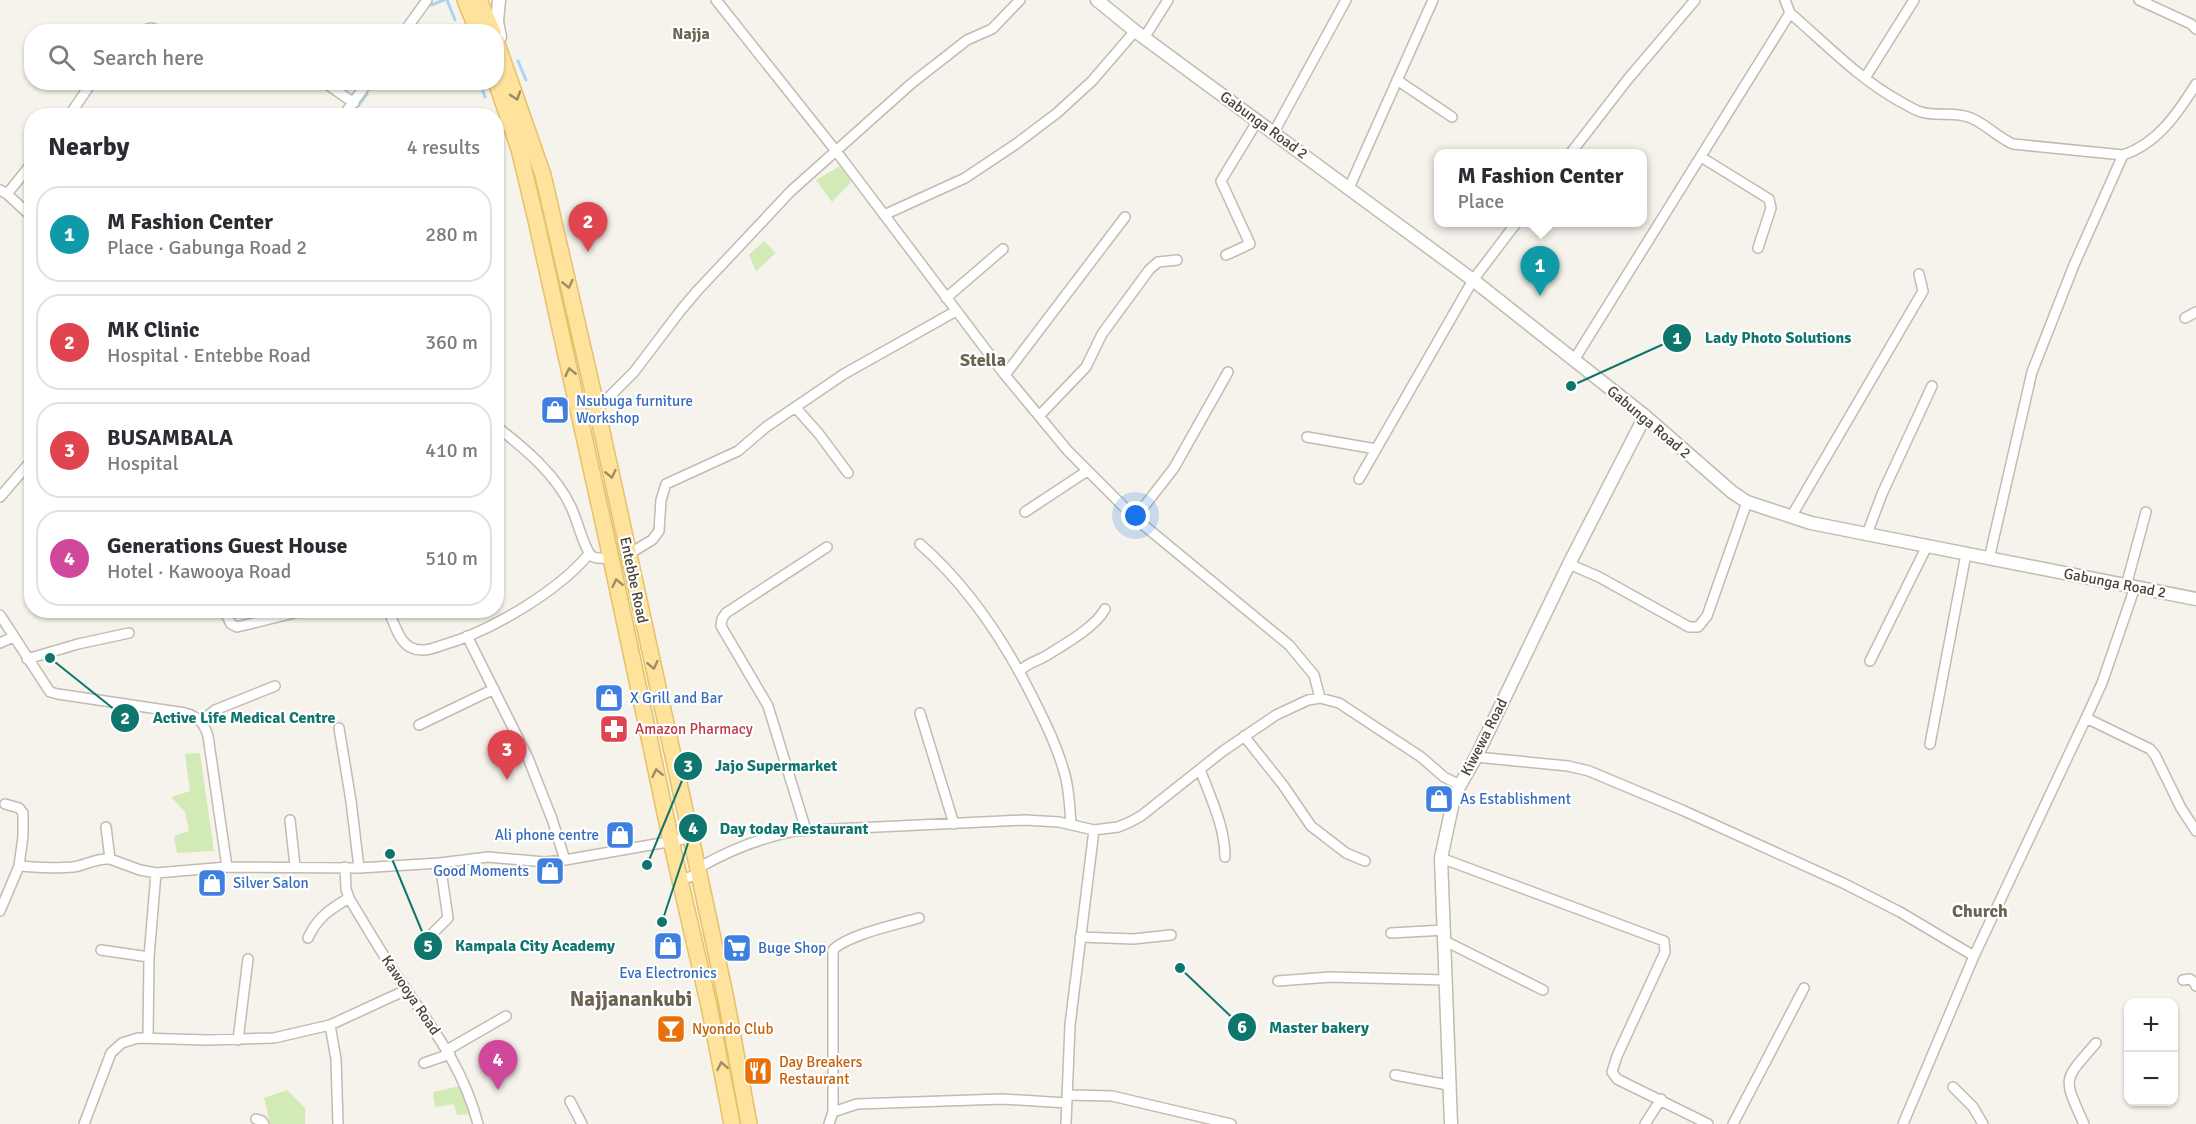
<!DOCTYPE html>
<html lang="en">
<head>
<meta charset="utf-8">
<style>
  :root { --surface:#fff; --page:#f2f2f3; --text:#2b2b33; --muted:#7c7c81; --line:#e1e1e2; --accent:#0f766e }
  body { margin:0; font-family:Signika,sans-serif; background:var(--page); color:var(--text) }
  .controls { position:absolute; right:18px; bottom:18px; display:grid; overflow:hidden; border-radius:12px; box-shadow:0 2px 4px #0004 }
  .controls button { width:54px; height:54px; display:grid; place-items:center; padding:0; border:0; border-bottom:2px solid var(--line); background:var(--surface); color:var(--text); font:30px sans-serif }
  .you { position:absolute; left:1136px; top:516px; width:21px; height:21px; margin:-15px; border:4px solid #fff; border-radius:50%; background:#1a73e8; box-shadow:0 0 0 9px #1a73e833 }
  .badge { display:grid; place-items:center; width:39px; height:39px; border-radius:50%; background:var(--accent); color:#fff; font-size:20px; font-weight:700 }
  .pin { position:absolute; translate:-50% -50px; filter:drop-shadow(0 2px 3px #0008) }
  .pin::after { content:''; position:absolute; top:32px; width:21px; height:18px; background:inherit; clip-path:polygon(0 0,100% 0,50% 100%) }
  .popup { position:absolute; left:1434px; top:149px; width:213px; height:78px; box-sizing:border-box; display:grid; place-content:center; border-radius:12px; background:var(--surface); filter:drop-shadow(0 2px 4px #0005); font-size:20px; white-space:nowrap; color:var(--muted) }
  .popup b { font-size:22px; color:var(--text) }
  .popup::after { content:''; position:absolute; left:50%; top:100%; margin-left:-12px; border:12px solid transparent; border-top-color:var(--surface) }
  .list { margin:0; padding:0; list-style:none }
  h2 { display:flex; justify-content:space-between; align-items:center; height:78px; margin:0; padding:0 24px; font-size:26px }
  h2 small { font-size:20px; font-weight:400; color:var(--muted) }
  .list li { display:grid; grid-template-columns:39px 1fr auto; gap:18px; align-items:center; box-sizing:border-box; height:96px; margin:0 12px 12px; padding:0 12px; border:2px solid var(--line); border-radius:24px }
  .list b { display:block; font-size:22px; white-space:nowrap }
  .list p { margin:0; font-size:20px; white-space:nowrap; color:var(--muted) }
  .list em { font-size:20px; font-style:normal; color:var(--muted) }
  .icon { flex:none; width:33px; height:33px; fill:none; stroke:currentColor; stroke-width:2; stroke-linecap:round; stroke-linejoin:round }
  .map { position:relative; flex:none; width:2196px; height:1124px; overflow:hidden }
  .search { position:absolute; background:var(--surface); box-shadow:0 2px 4px #0004; left:24px; top:24px; width:480px; height:66px; display:flex; align-items:center; gap:15px; box-sizing:border-box; padding:0 21px; border-radius:24px; color:var(--muted); font-size:22px }
  .panel { position:absolute; background:var(--surface); box-shadow:0 2px 4px #0004; left:24px; top:108px; width:480px; height:510px; border-radius:24px }
  .map>svg:first-child { display:block }
</style>
</head>
<body>
<div class="map">
<svg width="2196" height="1124" viewBox="0 0 2196 1124">
  <rect width="100%" height="100%" fill="#f6f3ec"/>
  <path fill="#d2eab5" d="M 840,166 L 851,182 L 832,202 L 816,180 Z
    M 764,241 L 776,253 L 756,271 L 749,255 Z
    M 200,753 L 214,851 L 177,853 L 174,836 L 189,831 L 185,812 L 171,797 L 190,791 L 185,754 Z
    M 460,1086 L 470,1114 L 457,1115 L 454,1104 L 435,1107 L 433,1092 Z
    M 287,1090 L 305,1108 L 305,1124 L 270,1124 L 264,1098 Z"/>
  <g fill="none" stroke-linecap="round" stroke-linejoin="round">
    <path stroke="#a9d4f2" stroke-width="3" d="M 447,0 L 455,20
      M 431,5 L 444,0
      M 459,30 L 459,32
      M 518,61 L 526,80
      M 480,82 L 485,97
      M 371,88 L 374,82
      M 358,106 L 367,94"/>
    <g stroke="#c2bbae" stroke-width="12">
      <path id="minor" d="M 716,0 L 836,151 L 1005,375 L 1068,451 L 1135,518 L 1289,645 L 1314,675 L 1320,698
        M 1785,0 L 1790,13 C 1826,44 1859,79 1901,102 C 1907,105 1914,110 1921,112 C 1937,117 1955,111 1971,118 C 1986,124 1997,137 2013,144 L 2123,155 C 2157,144 2178,113 2196,84
        M 2139,0 L 2191,24 L 2196,29
        M 140,32 L 151,28 L 163,32
        M 404,32 L 427,0
        M 1144,38 L 1168,0
        M 1865,78 L 1914,0
        M 1397,80 L 1452,117
        M 225,82 L 230,84 L 240,82
        M 324,82 L 354,103
        M 69,116 L 92,82
        M 343,116 L 368,82
        M 1274,132 L 1346,0
        M 1570,154 L 1628,79 L 1695,0
        M 1701,157 L 1769,199 L 1771,208 L 1758,248
        M 1349,188 L 1433,0
        M 0,190 L 7,194 L 32,217
        M 7,194 L 32,163
        M 884,215 L 965,178 L 1016,144 L 1057,113 L 1092,81 L 1135,31
        M 1226,255 L 1250,244 L 1221,181 L 1258,120
        M 946,298 L 1003,249
        M 2185,318 L 2196,312
        M 1574,360 L 1790,13
        M 1005,375 L 1125,217
        M 796,408 L 819,434 L 848,473
        M 597,409 L 634,372 L 681,310 L 698,290 L 791,191 L 912,83 L 967,40 L 992,29 L 1020,0
        M 1039,416 L 1086,367 L 1102,334 L 1149,270 L 1158,262 L 1177,260
        M 496,426 C 524,448 556,474 571,507 C 577,519 583,545 590,554 C 594,560 605,558 611,558
        M 1307,437 L 1376,449
        M 1359,479 L 1473,280 L 1517,222
        M 0,497 L 32,460
        M 1025,512 L 1087,471
        M 1791,517 L 1923,291 L 1919,274
        M 1135,518 L 1174,468 L 1228,372
        M 1867,534 L 1882,494 L 1932,386
        M 920,544 C 969,587 1004,640 1033,698 C 1046,724 1059,750 1066,779 C 1069,793 1070,809 1071,824
        M 629,554 L 652,540 L 659,531 L 661,500 L 666,484 L 738,451 L 766,427 L 844,374 L 956,311
        M 1989,559 L 2032,372 L 2074,265 L 2123,155
        M 1569,564 L 1599,577 L 1689,627 L 1698,627 L 1707,616 L 1747,502
        M 2126,586 L 2146,512
        M 224,610 L 231,624 L 237,627 L 306,610
        M 388,610 C 394,622 399,643 412,648 C 422,653 433,648 443,645 C 491,631 557,592 589,554
        M 0,615 L 50,692 L 58,694 L 185,713 C 199,717 204,723 208,736 L 227,867
        M 467,636 L 528,758 L 552,819 L 565,860
        M 0,643 L 13,637
        M 27,659 L 78,644 L 129,633
        M 1870,661 L 1927,546
        M 1019,672 C 1027,663 1035,662 1044,657 C 1062,646 1096,627 1105,609
        M 920,713 L 954,824
        M 2086,718 L 2102,683 L 2135,587
        M 201,721 L 215,710 L 275,686
        M 419,725 L 494,689
        M 339,728 L 351,801 L 359,868
        M 1244,736 L 1283,785 L 1311,826 L 1346,853 L 1365,861
        M 1930,744 L 1966,554
        M 1476,757 L 1568,766 L 1589,771 L 1682,810 L 1843,883 L 1900,912 L 1974,956
        M 1200,769 C 1210,797 1225,826 1225,857
        M 290,820 L 295,866
        M 106,827 L 110,859 L 140,870 L 156,873 L 227,867 L 359,868 L 440,863 L 488,857 L 545,862 L 565,860 L 690,838
        M 806,830 L 768,706 L 721,626 L 722,619 L 726,613 L 827,547
        M 1441,858 L 1664,941 L 1665,952 L 1617,1056 L 1612,1072 L 1617,1079 L 1708,1124
        M 19,866 C 37,867 55,869 73,867 C 87,865 95,858 110,859
        M 345,867 L 346,889 L 349,898 C 367,928 385,959 405,988 C 436,1033 464,1070 478,1124
        M 680,880 L 699,874 L 700,867 C 730,850 760,838 794,831 L 1025,820 L 1059,822 L 1094,830 L 1118,827 L 1130,822 L 1141,816 L 1223,751 L 1276,715 L 1308,700 L 1320,698 L 1339,703 L 1421,757 L 1444,777 L 1460,785
        M 0,911 L 19,866 L 23,836 L 23,813 L 19,808 L 5,804
        M 1391,933 L 1445,930
        M 430,936 L 448,918 L 440,863
        M 1080,937 L 1133,939 L 1171,935
        M 308,938 C 317,918 330,909 349,898
        M 1445,941 L 1543,990
        M 101,950 L 149,957
        M 2183,980 L 2190,979 L 2194,982 L 2196,986
        M 1278,981 L 1330,977 L 1445,980
        M 330,1025 L 336,1059 L 338,1124
        M 148,1038 L 149,957 L 156,873
        M 238,1040 L 248,959
        M 447,1050 L 506,1016
        M 424,1063 L 450,1054
        M 1395,1075 L 1448,1085
        M 1953,1087 L 1973,1107 L 1983,1124
        M 1067,1095 L 1112,1096 L 1231,1124
        M 570,1101 L 582,1124
        M 833,1112 L 857,1104 L 1002,1099 L 1067,1103
        M 256,1119 L 262,1121 L 264,1124
        M 84,1124 L 111,1053 L 122,1043 L 138,1038 L 207,1040 L 274,1038 L 330,1025 L 406,990
        M 829,1124 L 833,1112 L 833,950 C 847,935 898,924 919,918
        M 1066,1124 L 1070,1025 L 1094,830
        M 1645,1124 L 1661,1099
        M 1733,1124 L 1804,988
        M 1903,1124 L 1974,956 L 2086,718 L 2150,749 L 2155,755 L 2181,808 L 2196,831
        M 2084,1124 C 2063,1077 2062,1082 2096,1043"/>
    </g>
    <g stroke="#c2bbae" stroke-width="15">
      <path id="tertiary" d="M 499,0 L 497,22 L 500,37
        M 1097,0 L 1135,31 L 1473,280 L 1645,416 L 1732,492 L 1747,502 L 1811,523 L 2196,599
        M 1451,1124 L 1441,858 L 1453,802 L 1460,785 L 1476,757 L 1569,564 L 1645,416"/>
    </g>
    <g stroke="#e6c16a" stroke-width="18">
      <path id="primary" d="M 465,0 L 478,32
        M 479,0 L 493,32
        M 496,41 L 543,175 L 597,409 L 699,874 L 726,999 L 749,1124
        M 496,82 L 519,149 L 536,220 L 611,558 L 671,841 L 709,1006 L 732,1124"/>
    </g>
    <use href="#minor" stroke="#fff" stroke-width="9"/>
    <use href="#tertiary" stroke="#fff" stroke-width="12"/>
    <use href="#primary" stroke="#ffe39c" stroke-width="15"/>
  </g>
  <defs><path id="oneway-chevron" d="M-2-3.5L2.5 0L-2 3.5" fill="none" stroke-width="1.6" stroke-linecap="round" stroke-linejoin="round" transform="scale(1.5)"/></defs>
  <g stroke="#9c8c66">
    <use href="#oneway-chevron" transform="translate(516 96) rotate(71)"/>
    <use href="#oneway-chevron" transform="translate(568 284) rotate(77)"/>
    <use href="#oneway-chevron" transform="translate(570 372) rotate(-103)"/>
    <use href="#oneway-chevron" transform="translate(611 474) rotate(78)"/>
    <use href="#oneway-chevron" transform="translate(617 583) rotate(-102)"/>
    <use href="#oneway-chevron" transform="translate(653 665) rotate(78)"/>
    <use href="#oneway-chevron" transform="translate(657 773) rotate(-102)"/>
    <use href="#oneway-chevron" transform="translate(722 1066) rotate(-101)"/>
  </g>
  <defs>
    <g id="shop-square" transform="scale(1.5)"><rect x="-9" y="-9" width="18" height="18" rx="4" fill="#3f7fe0" stroke="#fff"/><path d="M-5-2.5h2.3a2.7 3.5 0 0 1 5.4 0H5L5.5 6h-11ZM-1.5-2.5h3a1.5 2.3 0 0 0-3 0Z" fill="#fff"/></g>
    <g id="pharmacy-square" transform="scale(1.5)"><rect x="-9" y="-9" width="18" height="18" rx="4" fill="#e0444e" stroke="#fff"/><path d="M-2-6h4v4h4v4h-4v4h-4v-4h-4v-4h4Z" fill="#fff"/></g>
    <g id="supermarket-square" transform="scale(1.5)"><rect x="-9" y="-9" width="18" height="18" rx="4" fill="#3f7fe0" stroke="#fff"/><path d="M-6-5.5h2.5l.6 2H6L4.5 2H-2.5L-4.4-4H-6ZM-1.5 3.2a1.3 1.3 0 1 0 .1 0ZM3 3.2a1.3 1.3 0 1 0 .1 0Z" fill="#fff"/></g>
    <g id="bar-square" transform="scale(1.5)"><rect x="-9" y="-9" width="18" height="18" rx="4" fill="#e8710a" stroke="#fff"/><path d="M-6-5H6L.8 .8V4.5H3.5V6h-7V4.5H-.8V.8Z" fill="#fff"/></g>
    <g id="restaurant-square" transform="scale(1.5)"><rect x="-9" y="-9" width="18" height="18" rx="4" fill="#e8710a" stroke="#fff"/><path d="M-5-6h1v4h1v-4h1v4h1v-4h1v5L-1.5 .5V6h-2V.5L-5-1ZM5-6V6H3V1.5H1.5Q1.5-4 5-6Z" fill="#fff"/></g>
  </defs>
  <g fill-rule="evenodd">
    <use href="#shop-square" x="555" y="410"/>
    <use href="#shop-square" x="609" y="698"/>
    <use href="#pharmacy-square" x="614" y="729"/>
    <use href="#shop-square" x="1439" y="799"/>
    <use href="#shop-square" x="620" y="835"/>
    <use href="#shop-square" x="550" y="871"/>
    <use href="#shop-square" x="212" y="883"/>
    <use href="#shop-square" x="668" y="946"/>
    <use href="#supermarket-square" x="737" y="948"/>
    <use href="#bar-square" x="671" y="1029"/>
    <use href="#restaurant-square" x="758" y="1071"/>
  </g>
  <g text-anchor="middle" dominant-baseline="central" stroke-width="4.5" stroke-linejoin="round" paint-order="stroke">
    <g font-size="15" fill="#4b4439" stroke="#fff">
      <text transform="translate(1264 125) rotate(36)">Gabunga Road 2</text>
      <text transform="translate(1649 422) rotate(40)">Gabunga Road 2</text>
      <text transform="translate(634 580) rotate(78)">Entebbe Road</text>
      <text transform="translate(2115 583) rotate(11)">Gabunga Road 2</text>
      <text transform="translate(1484 737) rotate(-63)">Kiwewa Road</text>
      <text transform="translate(411 995) rotate(56)">Kawooya Road</text>
    </g>
    <g font-size="15" fill="#366cbe" stroke="#fff" text-anchor="start">
      <text x="576" y="401">Nsubuga furniture<tspan x="576" dy="17">Workshop</tspan></text>
      <text x="630" y="698">X Grill and Bar</text>
      <text x="1460" y="799">As Establishment</text>
      <text x="599" y="835" text-anchor="end">Ali phone centre</text>
      <text x="529" y="871" text-anchor="end">Good Moments</text>
      <text x="233" y="883">Silver Salon</text>
      <text x="758" y="948">Buge Shop</text>
      <text x="668" y="973" text-anchor="middle">Eva Electronics</text>
    </g>
    <g font-size="15" fill="#be3a42" stroke="#fff" text-anchor="start">
      <text x="635" y="729">Amazon Pharmacy</text>
    </g>
    <g font-size="15" fill="#c56008" stroke="#fff" text-anchor="start">
      <text x="692" y="1029">Nyondo Club</text>
      <text x="779" y="1062">Day Breakers<tspan x="779" dy="17">Restaurant</tspan></text>
    </g>
    <g font-size="16" font-weight="bold" fill="#6e6250" stroke="#fff">
      <text x="691" y="34">Najja</text>
    </g>
    <g font-size="18" font-weight="bold" fill="#6e6250" stroke="#fff">
      <text x="983" y="360">Stella</text>
      <text x="1980" y="911">Church</text>
    </g>
    <g font-size="21" font-weight="bold" fill="#6e6250" stroke="#fff">
      <text x="631" y="999">Najjanankubi</text>
    </g>
  </g>
  <path fill="none" stroke="#0f766e" stroke-width="2" d="M1571 386L1677 338M50 658L125 718M647 865L688 766M662 922L693 828M390 854L428 946M1180 968L1242 1027"/>
  <g fill="#0f766e" stroke="#fff" stroke-width="2">
    <circle cx="1571" cy="386" r="6"/>
    <circle cx="50" cy="658" r="6"/>
    <circle cx="647" cy="865" r="6"/>
    <circle cx="662" cy="922" r="6"/>
    <circle cx="390" cy="854" r="6"/>
    <circle cx="1180" cy="968" r="6"/>
    <circle cx="1677" cy="338" r="15"/>
    <circle cx="125" cy="718" r="15"/>
    <circle cx="688" cy="766" r="15"/>
    <circle cx="693" cy="828" r="15"/>
    <circle cx="428" cy="946" r="15"/>
    <circle cx="1242" cy="1027" r="15"/>
  </g>
  <g font-size="18" text-anchor="middle" font-weight="bold" fill="#fff">
    <text x="1677" y="344">1</text>
    <text x="125" y="724">2</text>
    <text x="688" y="772">3</text>
    <text x="693" y="834">4</text>
    <text x="428" y="952">5</text>
    <text x="1242" y="1033">6</text>
  </g>
  <g font-size="16" text-anchor="middle" font-weight="bold" fill="#0f766e" stroke="#fff" stroke-width="4.5" stroke-linejoin="round" paint-order="stroke">
    <text x="1778" y="343">Lady Photo Solutions</text>
    <text x="244" y="723">Active Life Medical Centre</text>
    <text x="776" y="771">Jajo Supermarket</text>
    <text x="794" y="834">Day today Restaurant</text>
    <text x="535" y="951">Kampala City Academy</text>
    <text x="1319" y="1033">Master bakery</text>
  </g>
</svg>
<div class="controls">
<button>+</button>
<button>−</button>
</div>
<div class="you"></div>
<div class="pin badge" style="left:1540px;top:296px;background:#0f9aa8">1</div>
<div class="popup"><b>M Fashion Center</b>Place</div>
<div class="pin badge" style="left:588px;top:252px;background:#e0444e">2</div>
<div class="pin badge" style="left:507px;top:780px;background:#e0444e">3</div>
<div class="pin badge" style="left:498px;top:1090px;background:#d1479c">4</div>
<div class="search"><svg class="icon" aria-label="search" viewBox="0 0 24 24"><circle cx="10" cy="10" r="6"/><path d="M15 15l6 6"/></svg>Search here</div>
<section class="panel">
<h2>Nearby<small>4 results</small></h2>
<ul class="list">
<li><span class="badge" style="background:#0f9aa8">1</span><div><b>M Fashion Center</b><p>Place · Gabunga Road 2</p></div><em>280 m</em></li>
<li><span class="badge" style="background:#e0444e">2</span><div><b>MK Clinic</b><p>Hospital · Entebbe Road</p></div><em>360 m</em></li>
<li><span class="badge" style="background:#e0444e">3</span><div><b>BUSAMBALA</b><p>Hospital</p></div><em>410 m</em></li>
<li><span class="badge" style="background:#d1479c">4</span><div><b>Generations Guest House</b><p>Hotel · Kawooya Road</p></div><em>510 m</em></li>
</ul>
</section>
</div>
</body>
</html>
